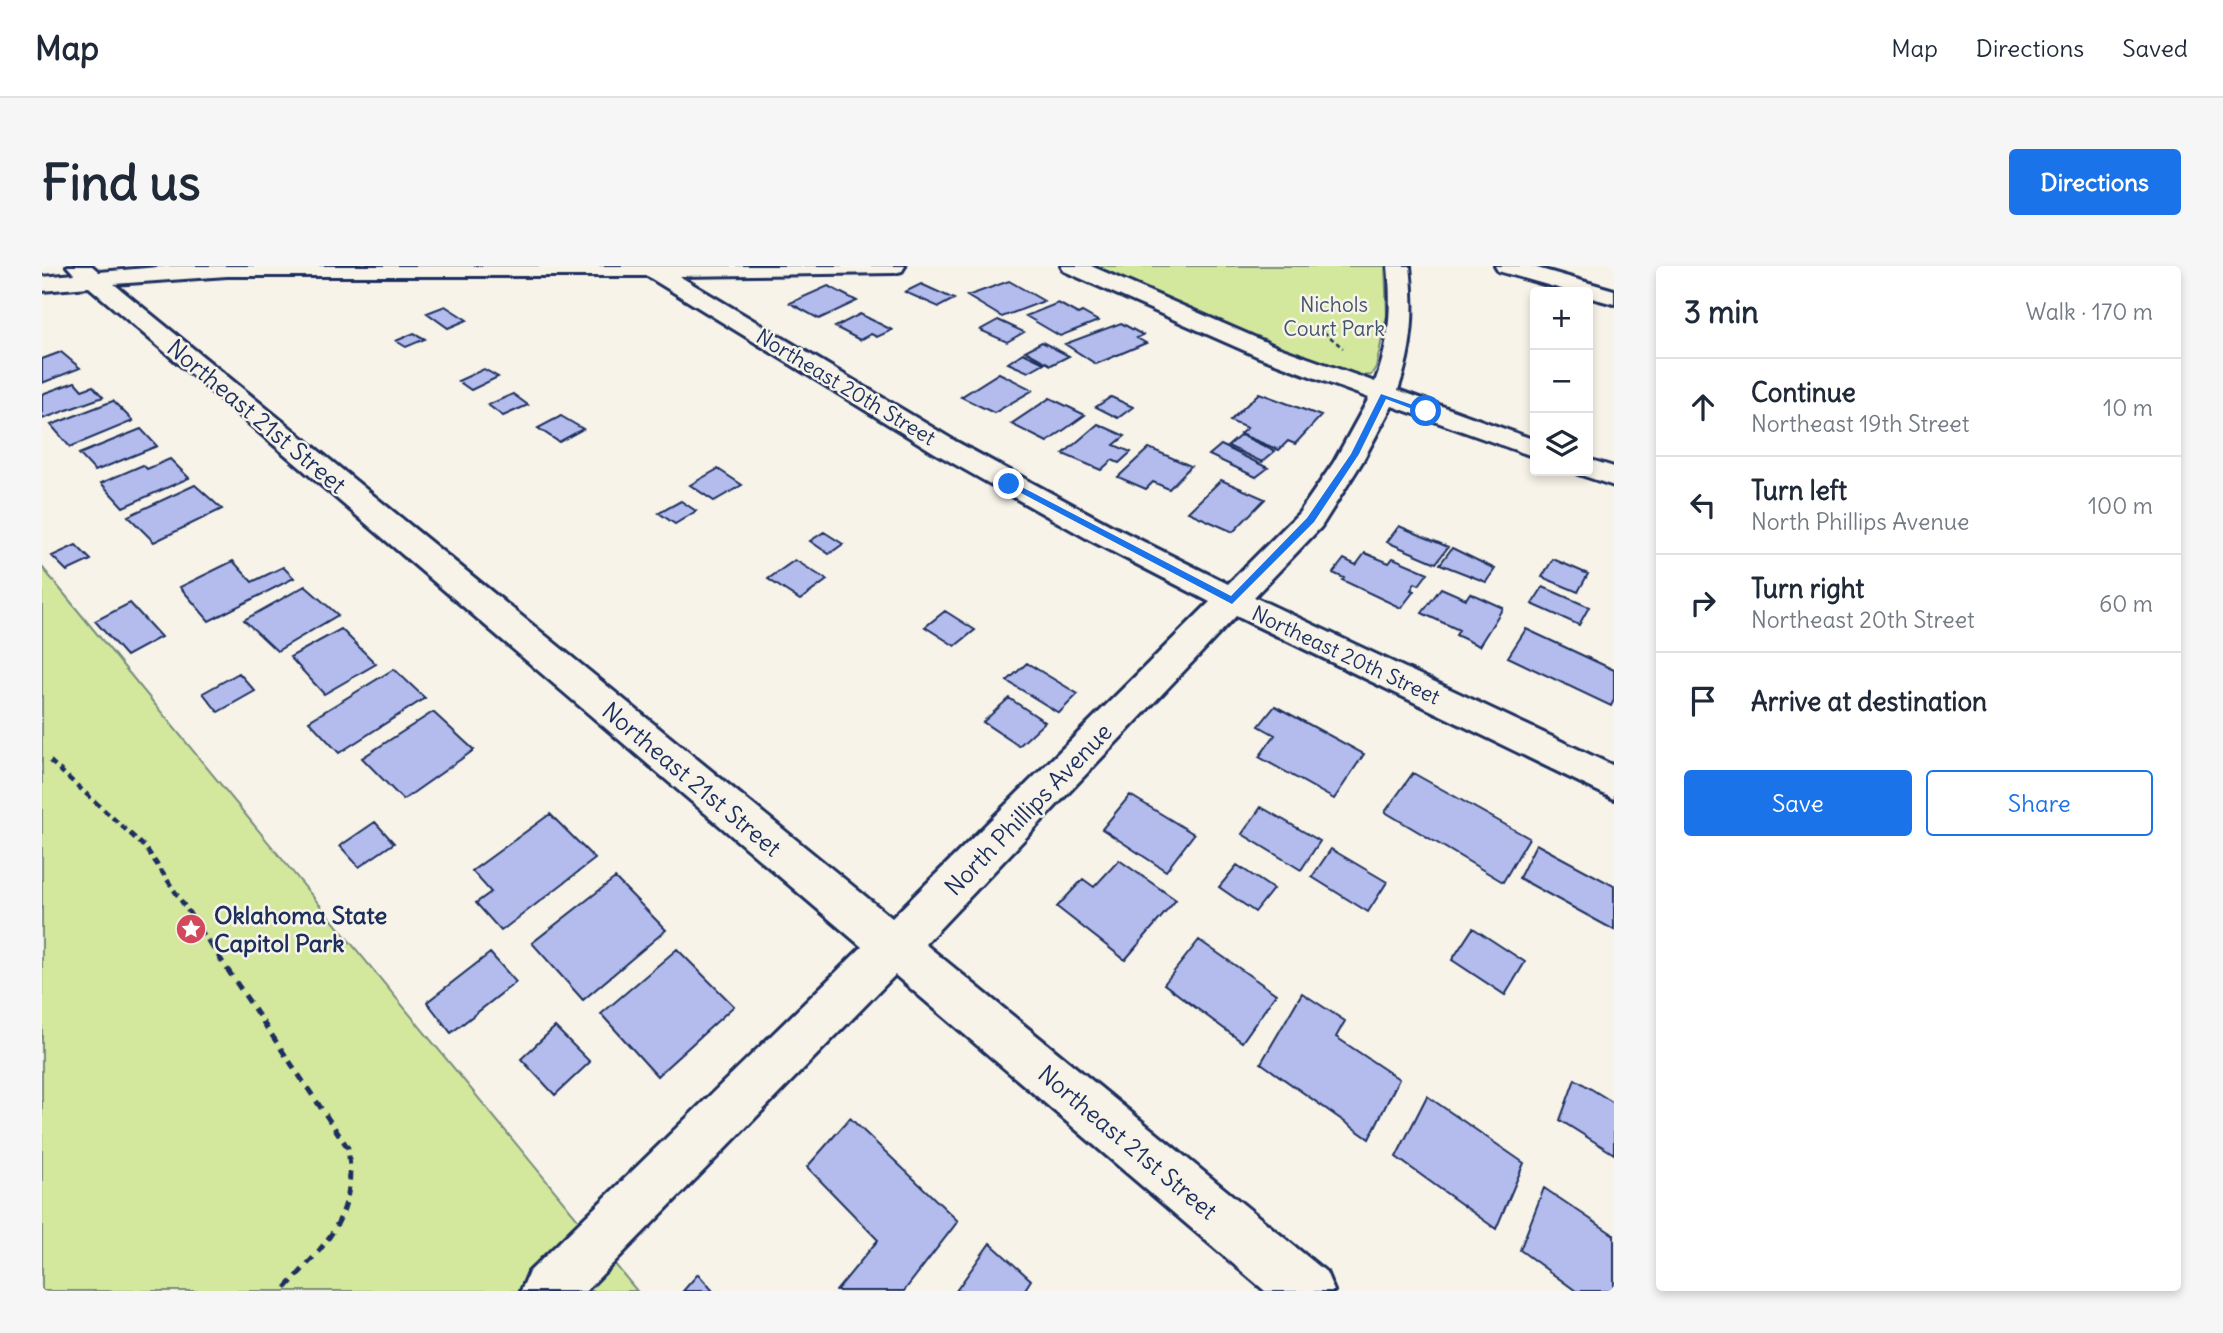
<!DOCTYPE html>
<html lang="en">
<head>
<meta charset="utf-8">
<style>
  :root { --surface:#fff; --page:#f6f6f7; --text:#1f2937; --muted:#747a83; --line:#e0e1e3; --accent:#1a73e8 }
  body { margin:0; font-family:Delius,sans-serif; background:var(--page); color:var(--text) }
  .controls { position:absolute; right:21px; top:21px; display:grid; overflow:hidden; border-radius:7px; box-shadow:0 4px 10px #0003 }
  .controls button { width:63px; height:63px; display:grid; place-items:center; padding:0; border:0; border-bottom:2px solid var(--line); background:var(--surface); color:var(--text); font:35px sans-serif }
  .stop { position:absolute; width:21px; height:21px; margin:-16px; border:5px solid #1a73e8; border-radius:50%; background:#fff }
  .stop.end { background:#1a73e8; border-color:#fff; box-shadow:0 2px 7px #0008 }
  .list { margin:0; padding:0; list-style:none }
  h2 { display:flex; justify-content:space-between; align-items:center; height:91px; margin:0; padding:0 28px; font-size:30px }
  h2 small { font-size:23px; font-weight:400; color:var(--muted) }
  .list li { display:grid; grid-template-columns:46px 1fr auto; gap:21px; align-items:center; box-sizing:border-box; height:98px; padding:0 28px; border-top:2px solid var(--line) }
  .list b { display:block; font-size:26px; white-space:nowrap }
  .list p { margin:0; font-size:23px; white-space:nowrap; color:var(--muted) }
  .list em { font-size:23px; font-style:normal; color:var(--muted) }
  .actions { display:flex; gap:14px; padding:21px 28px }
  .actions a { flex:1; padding:16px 0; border:2px solid var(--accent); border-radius:7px; text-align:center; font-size:24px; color:var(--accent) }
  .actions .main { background:var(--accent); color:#fff }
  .icon { flex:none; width:38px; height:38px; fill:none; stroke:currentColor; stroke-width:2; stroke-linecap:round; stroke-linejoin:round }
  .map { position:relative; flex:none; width:1572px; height:1025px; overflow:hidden; border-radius:7px }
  header { display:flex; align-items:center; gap:42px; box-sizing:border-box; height:98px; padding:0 35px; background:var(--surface); border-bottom:2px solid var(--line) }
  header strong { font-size:33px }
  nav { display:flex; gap:38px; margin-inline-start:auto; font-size:24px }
  .intro { display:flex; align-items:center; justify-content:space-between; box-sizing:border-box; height:168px; padding:0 42px }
  h1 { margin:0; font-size:49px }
  .button { padding:18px 32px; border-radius:7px; background:var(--accent); color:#fff; font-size:24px; font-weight:700 }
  main { display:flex; gap:42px; padding:0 42px }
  aside { flex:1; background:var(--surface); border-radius:7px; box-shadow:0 4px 10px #0003 }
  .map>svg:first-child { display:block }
</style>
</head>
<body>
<header>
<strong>Map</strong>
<nav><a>Map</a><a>Directions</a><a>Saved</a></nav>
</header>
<div class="intro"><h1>Find us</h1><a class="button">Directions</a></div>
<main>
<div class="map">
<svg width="1572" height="1025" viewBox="0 0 1572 1025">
  <rect width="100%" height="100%" fill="#f7f3e8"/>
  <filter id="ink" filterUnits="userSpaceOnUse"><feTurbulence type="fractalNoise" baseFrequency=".0143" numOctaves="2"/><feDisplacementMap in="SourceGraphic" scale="14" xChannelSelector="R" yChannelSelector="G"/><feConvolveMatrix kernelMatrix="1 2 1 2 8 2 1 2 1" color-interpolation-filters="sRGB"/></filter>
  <g filter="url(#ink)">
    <path fill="#d3e89d" stroke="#778c7e" stroke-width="2" d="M 1058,0 L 1343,0 L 1345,49 L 1334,101 L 1329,109 C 1295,117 1103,24 1060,5 Z
      M 0,301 L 595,1025 L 0,1025 Z"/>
    <path fill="#b3bced" stroke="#1b2f5e" stroke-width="2" d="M 967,15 L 1002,35 L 960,51 L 925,30 Z
      M 879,18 L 912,33 L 897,41 L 863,26 Z
      M 786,20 L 815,35 L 777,53 L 748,37 Z
      M 1016,37 L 1036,48 L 1040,46 L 1056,55 L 1018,70 L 984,50 Z
      M 403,40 L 425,54 L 406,62 L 385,47 Z
      M 818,48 L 850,64 L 835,71 L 829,68 L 818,74 L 793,61 Z
      M 956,54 L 982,66 L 965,76 L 938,64 Z
      M 1079,57 L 1101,69 L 1095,72 L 1104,77 L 1054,98 L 1023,78 Z
      M 372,67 L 383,73 L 364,81 L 354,75 Z
      M 1000,76 L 1027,90 L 1009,99 L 983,85 Z
      M 19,86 L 38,102 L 0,117 L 0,93 Z
      M 981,87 L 1002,97 L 986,106 L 966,97 Z
      M 442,103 L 456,111 L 429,124 L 416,115 Z
      M 957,107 L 991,124 L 952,147 L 919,131 Z
      M 33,116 L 40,124 L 51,120 L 61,131 L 0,153 L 0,128 Z
      M 1217,127 L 1279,150 L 1253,178 L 1246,175 L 1237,184 L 1198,168 L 1205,162 L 1188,155 Z
      M 471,128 L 486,139 L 461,150 L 446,139 Z
      M 1069,131 L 1091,141 L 1076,152 L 1054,141 Z
      M 1008,132 L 1043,149 L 1005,176 L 969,158 Z
      M 71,135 L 91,155 L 28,181 L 9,159 Z
      M 519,150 L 541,163 L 517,176 L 496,162 Z
      M 1056,158 L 1083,170 L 1072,179 L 1089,186 L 1077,197 L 1070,194 L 1059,204 L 1021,188 Z
      M 99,163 L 115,180 L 53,205 L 37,188 Z
      M 1199,169 L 1233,185 L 1220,196 L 1186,180 Z
      M 1179,179 L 1226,202 L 1214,211 L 1167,189 Z
      M 1107,182 L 1149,200 L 1127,223 L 1111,216 L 1104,223 L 1076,211 Z
      M 128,193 L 147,212 L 81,241 L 59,217 L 101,199 L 105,203 Z
      M 676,203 L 700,219 L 672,235 L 648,219 Z
      M 1179,214 L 1223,233 L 1191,266 L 1146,246 Z
      M 153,219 L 180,243 L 112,276 L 86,250 Z
      M 639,235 L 654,245 L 633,258 L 617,247 Z
      M 1357,260 L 1406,281 L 1394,297 L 1345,276 Z
      M 782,266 L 801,278 L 787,288 L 768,275 Z
      M 34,279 L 49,294 L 25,305 L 10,290 Z
      M 1410,282 L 1453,303 L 1444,316 L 1398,298 Z
      M 1323,287 L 1347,297 L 1351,292 L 1386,307 L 1377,319 L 1373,317 L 1369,324 L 1372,325 L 1359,342 L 1300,314 L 1302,312 L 1291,307 L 1302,293 L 1314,299 Z
      M 1511,293 L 1546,308 L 1536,326 L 1500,311 Z
      M 753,294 L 785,314 L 758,334 L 726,313 Z
      M 191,295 L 210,316 L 241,301 L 252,312 L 167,355 L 138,321 Z
      M 263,320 L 296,349 L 235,385 L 202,354 Z
      M 1501,321 L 1547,341 L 1537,359 L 1490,338 Z
      M 1399,322 L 1424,333 L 1428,327 L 1461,342 L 1437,380 L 1414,369 L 1417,364 L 1380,347 Z
      M 88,337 L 119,371 L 84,390 L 53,355 Z
      M 903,345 L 933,364 L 913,380 L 883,361 Z
      M 299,363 L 334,398 L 282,428 L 248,391 Z
      M 1484,363 L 1572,404 L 1572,434 L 1569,440 L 1466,391 Z
      M 985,397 L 1036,428 L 1017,447 L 965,415 Z
      M 352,403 L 383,432 L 297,487 L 267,455 Z
      M 197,407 L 213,425 L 176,446 L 161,427 Z
      M 967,432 L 1003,456 L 977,480 L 941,456 Z
      M 1233,440 L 1322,488 L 1292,533 L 1217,491 L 1233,469 L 1217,460 Z
      M 391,446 L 432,484 L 361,534 L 320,492 Z
      M 1371,507 L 1487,572 L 1461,616 L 1343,546 Z
      M 1088,529 L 1152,568 L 1124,605 L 1060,563 Z
      M 1219,541 L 1278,575 L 1259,604 L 1200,568 Z
      M 508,548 L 553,593 L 459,665 L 434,637 L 449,626 L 430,605 Z
      M 333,556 L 352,577 L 317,601 L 298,580 Z
      M 1494,578 L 1572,620 L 1572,664 L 1477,612 Z
      M 1289,583 L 1345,616 L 1326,646 L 1270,611 Z
      M 1077,594 L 1134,634 L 1083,694 L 1015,641 L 1041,613 L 1052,621 Z
      M 1195,599 L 1231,623 L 1213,646 L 1177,621 Z
      M 573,612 L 624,664 L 541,734 L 490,677 Z
      M 1431,662 L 1483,696 L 1463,729 L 1410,694 Z
      M 1157,674 L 1234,728 L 1200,776 L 1122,718 Z
      M 635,683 L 692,740 L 615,810 L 559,748 Z
      M 448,687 L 474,716 L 409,767 L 385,736 Z
      M 1260,727 L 1303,755 L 1294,771 L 1357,813 L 1327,873 L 1219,797 Z
      M 513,761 L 548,796 L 513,829 L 479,793 Z
      M 1533,813 L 1572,837 L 1572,888 L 1518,854 Z
      M 1385,830 L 1482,897 L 1454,963 L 1354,891 Z
      M 808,852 L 916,955 L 862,1025 L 794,1025 L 836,974 L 765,901 Z
      M 1502,922 L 1572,969 L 1572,1025 L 1534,1025 L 1478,984 Z
      M 948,977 L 989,1014 L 982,1025 L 914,1025 Z
      M 656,1008 L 671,1025 L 641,1025 Z"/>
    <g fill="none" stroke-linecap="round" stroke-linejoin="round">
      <g stroke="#1b2f5e" stroke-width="6">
        <path id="minor" d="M 25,0 L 50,0 L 57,6 L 128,0 L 863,0 L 860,5 L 852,7 L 637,10 L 913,175 L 1068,259 L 1186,318 L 1257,247 L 1292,196 L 1327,132 L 1217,91 L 1022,5 L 1019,0 L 1049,0 L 1235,81 L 1333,116 C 1348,78 1350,40 1346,0 L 1368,0 C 1373,44 1371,82 1356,124 L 1493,174 L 1493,191 L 1350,140 L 1320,196 L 1279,261 L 1212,331 L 1572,500 L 1572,533 L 1194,350 L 883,678 L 1284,1006 L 1292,1025 L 1223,1025 L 853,709 L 544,1025 L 479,1025 L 487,1006 L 820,681 L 47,21 L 0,25 L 0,11 L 32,8 ZM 185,10 L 605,10 L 893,187 L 1046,273 L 1168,336 L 850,652 L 72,18 Z
          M 1453,0 L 1488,0 L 1572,24 L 1572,38 L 1546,31 L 1546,26 L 1530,26 L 1456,5 Z
          M 1546,193 L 1572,201 L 1572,220 L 1536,208 L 1534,205 L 1546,205 Z"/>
      </g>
      <path stroke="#1b2f5e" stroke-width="2.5" stroke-dasharray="4.5 3.5" stroke-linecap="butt" d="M 1282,66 L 1301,82"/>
      <path stroke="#1b2f5e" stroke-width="4.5" stroke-dasharray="7 5" stroke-linecap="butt" d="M 8,495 L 104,582 L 168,678"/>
      <path stroke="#1b2f5e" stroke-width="5" stroke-dasharray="9 7" stroke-linecap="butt" d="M 167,676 L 306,882 C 316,951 284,977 241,1025"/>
      <use href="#minor" fill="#f7f3e8" fill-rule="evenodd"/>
    </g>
  </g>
  <path fill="#1a73e8" d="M 1339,128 L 1388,145 L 1381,147 L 1344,133 L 1317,188 L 1272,256 L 1190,338 L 962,218 L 970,216 L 1189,330 L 1265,252 L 1309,188 Z"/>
  <defs>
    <g id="sight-disc" transform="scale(1.575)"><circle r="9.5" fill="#d1495b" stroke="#f7f3e8"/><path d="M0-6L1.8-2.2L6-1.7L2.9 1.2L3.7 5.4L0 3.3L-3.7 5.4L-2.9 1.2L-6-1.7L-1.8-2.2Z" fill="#fff"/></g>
  </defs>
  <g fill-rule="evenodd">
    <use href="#sight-disc" x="149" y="663"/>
  </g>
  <g text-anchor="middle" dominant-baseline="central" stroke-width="5" stroke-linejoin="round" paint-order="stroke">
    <g font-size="21" fill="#40546b" stroke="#f7f3e8">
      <text x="1292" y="38">Nichols<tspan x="1292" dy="24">Court Park</tspan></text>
    </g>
    <g font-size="21" fill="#1b2f5e" stroke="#f7f3e8">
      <text transform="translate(804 121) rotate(31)">Northeast 20th Street</text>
      <text transform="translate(1304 389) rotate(25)">Northeast 20th Street</text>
    </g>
    <g font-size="24" fill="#1b2f5e" stroke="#f7f3e8">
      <text transform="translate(215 150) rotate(40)">Northeast 21st Street</text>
      <text transform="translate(650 513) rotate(40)">Northeast 21st Street</text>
      <text transform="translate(986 543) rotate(-46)">North Phillips Avenue</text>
      <text transform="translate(1086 876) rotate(40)">Northeast 21st Street</text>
    </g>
    <g font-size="24" font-weight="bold" fill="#1b2f5e" stroke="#f7f3e8" text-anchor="start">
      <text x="172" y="649">Oklahoma State<tspan x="172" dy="28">Capitol Park</tspan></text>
    </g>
  </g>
</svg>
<div class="controls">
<button>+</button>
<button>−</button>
<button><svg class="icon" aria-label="layers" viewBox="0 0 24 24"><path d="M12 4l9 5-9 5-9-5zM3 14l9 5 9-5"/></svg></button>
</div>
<div class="stop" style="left:1384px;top:145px"></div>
<div class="stop end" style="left:967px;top:218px"></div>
</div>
<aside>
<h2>3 min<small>Walk · 170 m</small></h2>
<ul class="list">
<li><svg class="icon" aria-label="ahead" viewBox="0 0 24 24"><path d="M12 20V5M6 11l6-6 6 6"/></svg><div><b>Continue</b><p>Northeast 19th Street</p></div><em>10 m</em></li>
<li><svg class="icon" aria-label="left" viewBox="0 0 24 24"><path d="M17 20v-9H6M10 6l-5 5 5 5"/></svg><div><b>Turn left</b><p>North Phillips Avenue</p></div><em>100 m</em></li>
<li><svg class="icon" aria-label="right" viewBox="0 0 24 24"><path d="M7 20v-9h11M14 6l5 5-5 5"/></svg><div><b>Turn right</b><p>Northeast 20th Street</p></div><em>60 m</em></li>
<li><svg class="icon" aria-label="arrive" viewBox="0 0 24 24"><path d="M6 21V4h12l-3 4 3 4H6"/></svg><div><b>Arrive at destination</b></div></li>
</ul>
<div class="actions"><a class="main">Save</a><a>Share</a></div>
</aside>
</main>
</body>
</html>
